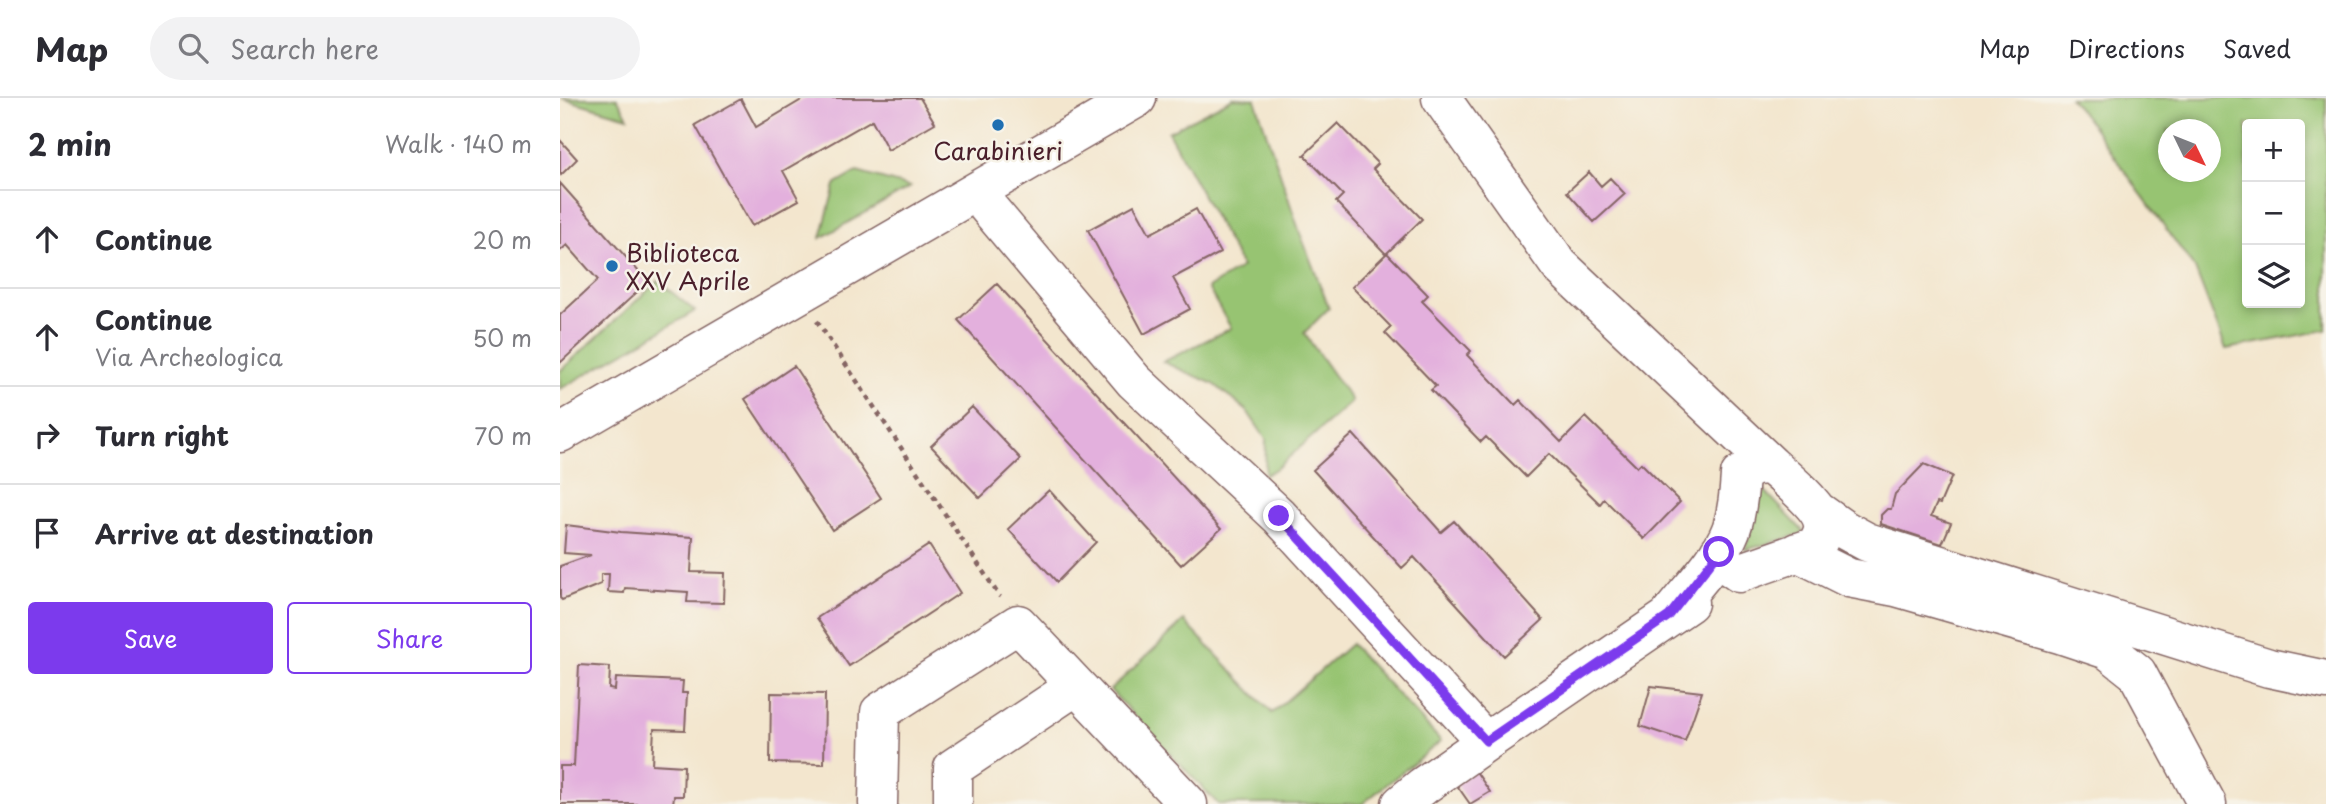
<!DOCTYPE html>
<html lang="en">
<head>
<meta charset="utf-8">
<style>
  :root { --surface:#fff; --page:#f2f2f3; --text:#2b2b33; --muted:#7c7c81; --line:#e1e1e2; --accent:#7c3aed }
  body { margin:0; font-family:"Playpen Sans",sans-serif; background:var(--page); color:var(--text) }
  .controls { position:absolute; right:21px; top:21px; display:grid; overflow:hidden; border-radius:7px; box-shadow:0 4px 10px #0003 }
  .controls button { width:63px; height:63px; display:grid; place-items:center; padding:0; border:0; border-bottom:2px solid var(--line); background:var(--surface); color:var(--text); font:35px sans-serif }
  .compass { position:absolute; left:1598px; top:21px; width:63px; height:63px; border-radius:50%; background:var(--surface); box-shadow:0 4px 10px #0003; rotate:133deg }
  .stop { position:absolute; width:21px; height:21px; margin:-16px; border:5px solid #7c3aed; border-radius:50%; background:#fff }
  .stop.end { background:#7c3aed; border-color:#fff; box-shadow:0 2px 7px #0008 }
  .list { margin:0; padding:0; list-style:none }
  h2 { display:flex; justify-content:space-between; align-items:center; height:91px; margin:0; padding:0 28px; font-size:30px }
  h2 small { font-size:23px; font-weight:400; color:var(--muted) }
  .list li { display:grid; grid-template-columns:46px 1fr auto; gap:21px; align-items:center; box-sizing:border-box; height:98px; padding:0 28px; border-top:2px solid var(--line) }
  .list b { display:block; font-size:26px; white-space:nowrap }
  .list p { margin:0; font-size:23px; white-space:nowrap; color:var(--muted) }
  .list em { font-size:23px; font-style:normal; color:var(--muted) }
  .actions { display:flex; gap:14px; padding:21px 28px }
  .actions a { flex:1; padding:16px 0; border:2px solid var(--accent); border-radius:7px; text-align:center; font-size:24px; color:var(--accent) }
  .actions .main { background:var(--accent); color:#fff }
  .icon { flex:none; width:38px; height:38px; fill:none; stroke:currentColor; stroke-width:2; stroke-linecap:round; stroke-linejoin:round }
  .map { position:relative; flex:none; width:1766px; height:706px; overflow:hidden }
  header { display:flex; align-items:center; gap:42px; box-sizing:border-box; height:98px; padding:0 35px; background:var(--surface); border-bottom:2px solid var(--line) }
  header strong { font-size:33px }
  nav { display:flex; gap:38px; margin-inline-start:auto; font-size:24px }
  .search { width:490px; height:63px; background:var(--page); display:flex; align-items:center; gap:18px; box-sizing:border-box; padding:0 24px; border-radius:38px; color:var(--muted); font-size:26px }
  main { display:flex }
  aside { flex:1; background:var(--surface) }
  .map>svg:first-child { display:block }
</style>
</head>
<body>
<header>
<strong>Map</strong>
<div class="search"><svg class="icon" aria-label="search" viewBox="0 0 24 24"><circle cx="10" cy="10" r="6"/><path d="M15 15l6 6"/></svg>Search here</div>
<nav><a>Map</a><a>Directions</a><a>Saved</a></nav>
</header>
<main>
<aside>
<h2>2 min<small>Walk · 140 m</small></h2>
<ul class="list">
<li><svg class="icon" aria-label="ahead" viewBox="0 0 24 24"><path d="M12 20V5M6 11l6-6 6 6"/></svg><div><b>Continue</b></div><em>20 m</em></li>
<li><svg class="icon" aria-label="ahead" viewBox="0 0 24 24"><path d="M12 20V5M6 11l6-6 6 6"/></svg><div><b>Continue</b><p>Via Archeologica</p></div><em>50 m</em></li>
<li><svg class="icon" aria-label="right" viewBox="0 0 24 24"><path d="M7 20v-9h11M14 6l5 5-5 5"/></svg><div><b>Turn right</b></div><em>70 m</em></li>
<li><svg class="icon" aria-label="arrive" viewBox="0 0 24 24"><path d="M6 21V4h12l-3 4 3 4H6"/></svg><div><b>Arrive at destination</b></div></li>
</ul>
<div class="actions"><a class="main">Save</a><a>Share</a></div>
</aside>
<div class="map">
<svg width="1766" height="706" viewBox="0 0 1766 706">
  <rect width="100%" height="100%" fill="#f7f3e8"/>
  <filter id="ink" filterUnits="userSpaceOnUse"><feTurbulence type="fractalNoise" baseFrequency=".0143" numOctaves="2"/><feDisplacementMap in="SourceGraphic" scale="14" xChannelSelector="R" yChannelSelector="G"/><feConvolveMatrix kernelMatrix="1 2 1 2 8 2 1 2 1" color-interpolation-filters="sRGB"/></filter>
  <filter id="wash" filterUnits="userSpaceOnUse"><feTurbulence type="fractalNoise" baseFrequency=".00686" numOctaves="4" result="noise"/><feDisplacementMap in="SourceGraphic" scale="28" xChannelSelector="R" yChannelSelector="G"/><feGaussianBlur stdDeviation="1.57" result="paint"/><feColorMatrix in="noise" values="0 0 0 0 0 0 0 0 0 0 0 0 0 0 0 0 0 1.4 0 .05"/><feComposite in="paint" operator="in"/></filter>
  <g filter="url(#wash)">
    <rect width="100%" height="100%" fill="#f3e6ce"/>
    <path fill="#97c472" stroke="#70724e" stroke-width="2" fill-rule="evenodd" d="M 1,0 L 57,0 L 68,19 Z
      M 673,0 L 695,1 L 740,135 L 769,210 L 744,235 L 792,303 L 717,370 L 705,377 L 706,341 L 687,313 L 654,286 L 603,264 L 671,230 L 648,190 L 682,169 L 608,34 Z
      M 1510,0 L 1766,0 L 1766,232 L 1666,251 L 1635,171 L 1525,18 ZM 1687,26 L 1740,26 L 1740,205 L 1687,205 ZM 1608,32 L 1650,32 L 1650,74 L 1608,74 Z
      M 297,74 L 350,89 L 261,140 L 275,87 Z
      M 98,183 L 135,213 L 0,291 L 0,273 Z
      M 1203,391 L 1245,435 L 1185,452 Z
      M 624,523 L 712,615 L 791,546 L 881,643 L 802,706 L 658,706 L 550,592 Z"/>
    <g id="blocks">
      <path fill="#e3b0dd" d="M 245,0 L 360,0 L 375,25 L 328,52 L 312,22 L 223,73 L 239,102 L 192,128 L 135,27 L 181,1 L 196,29 Z
        M 778,25 L 818,66 L 813,71 L 862,121 L 827,155 L 868,197 L 862,203 L 911,253 L 907,257 L 955,307 L 960,302 L 1001,344 L 1026,319 L 1077,369 L 1081,365 L 1120,404 L 1084,441 L 1044,401 L 1040,406 L 989,356 L 966,379 L 926,339 L 921,344 L 871,292 L 876,288 L 825,235 L 831,229 L 792,189 L 826,156 L 776,104 L 783,97 L 744,57 Z
        M 0,42 L 17,61 L 1,77 L 0,75 Z
        M 1029,74 L 1041,88 L 1050,80 L 1065,96 L 1034,124 L 1007,94 Z
        M 0,85 L 88,184 L 0,265 L 0,217 L 38,182 L 7,147 L 0,153 Z
        M 574,107 L 590,136 L 636,111 L 660,155 L 613,180 L 630,211 L 584,236 L 528,132 Z
        M 437,186 L 661,431 L 621,467 L 398,222 Z
        M 234,268 L 321,400 L 272,432 L 185,301 Z
        M 412,309 L 461,361 L 420,400 L 371,348 Z
        M 793,336 L 881,434 L 894,423 L 983,522 L 944,558 L 854,459 L 842,470 L 753,372 Z
        M 1364,366 L 1392,378 L 1380,406 L 1377,405 L 1371,418 L 1391,425 L 1382,446 L 1321,426 L 1321,417 L 1327,411 L 1331,411 L 1335,396 Z
        M 489,392 L 536,444 L 497,484 L 448,431 Z
        M 6,427 L 61,434 L 133,439 L 131,474 L 165,475 L 164,505 L 127,504 L 128,494 L 65,490 L 64,495 L 48,494 L 49,476 L 41,476 L 41,486 L 2,502 L 0,500 L 0,468 L 31,457 L 4,455 Z
        M 369,447 L 400,495 L 289,568 L 257,520 Z
        M 19,567 L 50,569 L 49,591 L 55,592 L 56,580 L 123,583 L 122,595 L 127,595 L 125,632 L 94,631 L 92,666 L 124,668 L 123,698 L 114,698 L 113,706 L 0,706 L 0,668 L 14,668 Z
        M 1091,588 L 1142,594 L 1125,643 L 1080,628 Z
        M 211,595 L 265,596 L 264,666 L 210,665 Z
        M 915,672 L 930,694 L 910,706 L 896,686 Z"/>
    </g>
  </g>
  <g filter="url(#ink)">
    <use href="#blocks" fill-opacity="0" stroke="#856564" stroke-width="2"/>
    <g fill="none" stroke-linecap="round" stroke-linejoin="round">
      <g stroke="#856564" stroke-width="41">
        <path id="minor" d="M 881,0 L 999,167 L 1211,367
          M 416,95 L 574,283 L 719,418 L 926,644
          M 0,335 L 577,0
          M 1259,414 L 1283,431 L 1307,444 L 1709,570 L 1766,582
          M 1237,454 L 1289,480 L 1336,489 L 1500,536 L 1548,552 L 1577,575 L 1647,706
          M 1109,518 C 1128,493 1160,461 1171,432 C 1177,415 1179,395 1180,377 L 1194,368 L 1211,367 C 1225,380 1262,409 1263,427 C 1264,434 1259,442 1256,448 L 1179,475 L 1169,468 L 1159,454
          M 318,706 L 320,614 L 458,526 L 628,706
          M 393,706 L 393,670 L 516,588
          M 841,706 L 863,688 L 926,644 L 1129,505"/>
      </g>
      <path stroke="#856564" stroke-width="4.5" stroke-dasharray="5 5" stroke-linecap="butt" d="M 257,223 L 440,499"/>
      <use href="#minor" stroke="#fff" stroke-width="38"/>
    </g>
  </g>
  <g fill="none" stroke-linecap="round" stroke-linejoin="round" filter="url(#ink)">
    <path stroke="#7c3aed" stroke-width="9" d="M 719,418 L 926,643 L 1109,518 L 1159,454"/>
  </g>
  <g fill="#1f6fb2" stroke="#f7f3e8" stroke-width="2.5">
    <circle cx="438" cy="27" r="7"/>
    <circle cx="52" cy="168" r="7"/>
  </g>
  <g text-anchor="middle" dominant-baseline="central" stroke-width="5" stroke-linejoin="round" paint-order="stroke">
    <g font-size="24" fill="#4a1f2b" stroke="#f7f3e8">
      <text x="438" y="52">Carabinieri</text>
      <text x="66" y="154" text-anchor="start">Biblioteca<tspan x="66" dy="28">XXV Aprile</tspan></text>
    </g>
  </g>
</svg>
<div class="controls">
<button>+</button>
<button>−</button>
<button><svg class="icon" aria-label="layers" viewBox="0 0 24 24"><path d="M12 4l9 5-9 5-9-5zM3 14l9 5 9-5"/></svg></button>
</div>
<svg class="compass" viewBox="-18 -18 36 36"><path d="M0-13l5 13h-10z" fill="#e53935"/><path d="M0 13l5-13h-10z" fill="#7c7c81"/></svg>
<div class="stop" style="left:1159px;top:454px"></div>
<div class="stop end" style="left:719px;top:418px"></div>
</div>
</main>
</body>
</html>
